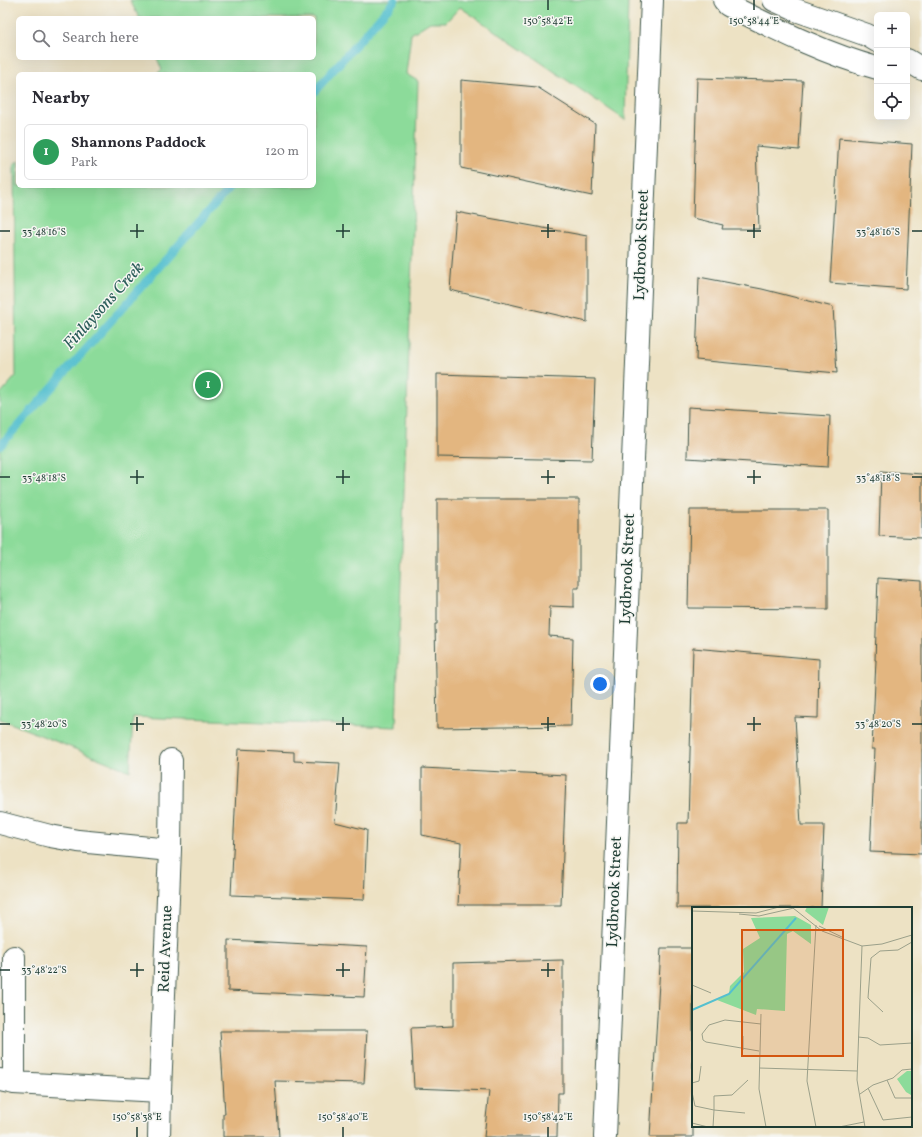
<!DOCTYPE html>
<html lang="en">
<head>
<meta charset="utf-8">
<style>
  :root { --surface:#fff; --page:#f2f2f3; --text:#2b2b33; --muted:#7c7c81; --line:#e1e1e2; --accent:#1a73e8 }
  body { margin:0; font-family:Vollkorn,serif; background:var(--page); color:var(--text) }
  .controls { position:absolute; right:12px; top:12px; display:grid; overflow:hidden; border-radius:6px; box-shadow:0 4px 16px #0002 }
  .controls button { width:36px; height:36px; display:grid; place-items:center; padding:0; border:0; border-bottom:1px solid var(--line); background:var(--surface); color:var(--text); font:20px sans-serif }
  .you { position:absolute; left:600px; top:684px; width:14px; height:14px; margin:-10px; border:3px solid #fff; border-radius:50%; background:#1a73e8; box-shadow:0 0 0 6px #1a73e833 }
  .badge { display:grid; place-items:center; width:26px; height:26px; border-radius:50%; background:var(--accent); color:#fff; font-size:13px; font-weight:700 }
  .pin { position:absolute; translate:-50% -50%; border:2px solid #fff; box-shadow:0 1px 4px #0006 }
  .list { margin:0; padding:0; list-style:none }
  h2 { display:flex; justify-content:space-between; align-items:center; height:52px; margin:0; padding:0 16px; font-size:17px }
  h2 small { font-size:13px; font-weight:400; color:var(--muted) }
  .list li { display:grid; grid-template-columns:26px 1fr auto; gap:12px; align-items:center; box-sizing:border-box; height:56px; margin:0 8px 8px; padding:0 8px; border:1px solid var(--line); border-radius:6px }
  .list b { display:block; font-size:15px; white-space:nowrap }
  .list p { margin:0; font-size:13px; white-space:nowrap; color:var(--muted) }
  .list em { font-size:13px; font-style:normal; color:var(--muted) }
  .icon { flex:none; width:22px; height:22px; fill:none; stroke:currentColor; stroke-width:2; stroke-linecap:round; stroke-linejoin:round }
  .map { position:relative; flex:none; width:922px; height:1137px; overflow:hidden }
  .search { position:absolute; background:var(--surface); box-shadow:0 4px 16px #0002; left:16px; top:16px; width:300px; height:44px; display:flex; align-items:center; gap:10px; box-sizing:border-box; padding:0 14px; border-radius:6px; color:var(--muted); font-size:15px }
  .panel { position:absolute; background:var(--surface); box-shadow:0 4px 16px #0002; left:16px; top:72px; width:300px; height:116px; border-radius:6px }
  .map>svg:first-child { display:block }
</style>
</head>
<body>
<div class="map">
<svg width="922" height="1137" viewBox="0 0 922 1137">
  <rect width="100%" height="100%" fill="#f6f6f2"/>
  <filter id="ink" filterUnits="userSpaceOnUse"><feTurbulence type="fractalNoise" baseFrequency=".025" numOctaves="2"/><feDisplacementMap in="SourceGraphic" scale="8" xChannelSelector="R" yChannelSelector="G"/><feConvolveMatrix kernelMatrix="1 2 1 2 8 2 1 2 1" color-interpolation-filters="sRGB"/></filter>
  <filter id="wash" filterUnits="userSpaceOnUse"><feTurbulence type="fractalNoise" baseFrequency=".012" numOctaves="4" result="noise"/><feDisplacementMap in="SourceGraphic" scale="16" xChannelSelector="R" yChannelSelector="G"/><feGaussianBlur stdDeviation="0.9" result="paint"/><feColorMatrix in="noise" values="0 0 0 0 0 0 0 0 0 0 0 0 0 0 0 0 0 1.4 0 .05"/><feComposite in="paint" operator="in"/></filter>
  <g filter="url(#wash)">
    <rect width="100%" height="100%" fill="#ede2c4"/>
    <path fill="#8cdb9a" stroke="#568c67" d="M 130,0 L 628,0 L 625,120 L 460,7 L 446,22 L 430,22 L 411,34 L 406,74 L 418,81 L 396,727 L 133,717 L 130,771 L 0,719 L 0,394 L 16,376 L 14,164 L 18,161 L 18,186 L 314,186 L 314,74 L 156,74 L 162,70 L 157,58 L 314,58 L 314,18 L 139,18 Z"/>
    <g fill="none" stroke-linecap="round" stroke-linejoin="round">
      <path stroke="#55c0cf" stroke-width="8" d="M 314,92 L 395,0
        M 0,446 L 231,186"/>
    </g>
    <g id="blocks">
      <path fill="#e3b680" d="M 697,78 L 803,81 L 799,150 L 756,146 L 759,229 L 722,229 L 723,225 L 693,218 Z
        M 461,80 L 537,87 L 595,124 L 592,196 L 461,168 Z
        M 839,138 L 912,144 L 906,289 L 830,283 Z
        M 456,212 L 587,236 L 587,322 L 450,290 Z
        M 699,277 L 762,289 L 833,307 L 837,373 L 696,360 Z
        M 437,374 L 595,379 L 592,460 L 437,457 Z
        M 688,407 L 830,416 L 828,467 L 687,458 Z
        M 881,471 L 922,474 L 922,538 L 879,536 Z
        M 437,499 L 579,499 L 579,588 L 574,588 L 574,607 L 550,606 L 549,636 L 573,638 L 571,726 L 437,728 L 435,624 L 437,624 Z
        M 690,510 L 828,510 L 828,609 L 688,608 Z
        M 878,578 L 922,581 L 922,854 L 870,852 L 875,749 L 872,749 L 876,660 L 875,660 Z
        M 693,648 L 819,659 L 818,718 L 795,717 L 801,825 L 824,825 L 821,908 L 677,908 L 678,823 L 688,823 Z
        M 238,749 L 294,752 L 294,761 L 340,763 L 335,822 L 367,830 L 364,900 L 231,895 Z
        M 422,768 L 566,775 L 561,905 L 458,905 L 461,843 L 422,835 Z
        M 228,940 L 367,947 L 364,997 L 228,991 Z
        M 661,948 L 693,948 L 693,1137 L 650,1137 Z
        M 563,960 L 563,1093 L 558,1093 L 557,1137 L 484,1137 L 489,1091 L 414,1088 L 411,1028 L 453,1026 L 453,963 Z
        M 220,1031 L 367,1031 L 364,1083 L 275,1081 L 279,1137 L 223,1137 L 223,1114 L 225,1114 Z"/>
    </g>
  </g>
  <g filter="url(#ink)">
    <use href="#blocks" fill-opacity="0" stroke="#3e564a" stroke-width="1"/>
    <g fill="none" stroke-linecap="round" stroke-linejoin="round">
      <g stroke="#3e564a" stroke-width="24">
        <path id="minor" d="M 724,0 L 728,5 C 776,29 825,54 877,68
          M 774,0 L 796,10 L 867,35 L 877,41
          M 907,60 L 922,69
          M 0,823 L 50,836 L 78,841 L 170,850
          M 0,1080 L 14,1083 L 160,1091
          M 14,1083 L 14,957
          M 159,1137 L 160,1091 L 170,850 L 171,760
          M 605,1137 L 652,0"/>
      </g>
      <use href="#minor" stroke="#fff" stroke-width="22"/>
    </g>
  </g>
  <path fill="none" stroke="#1f3d34" stroke-width="1.5" d="M 548,0 L 548,10M 754,0 L 754,10M 137,224 L 137,238M 343,224 L 343,238M 548,224 L 548,238M 754,224 L 754,238M 0,231 L 10,231M 130,231 L 144,231M 336,231 L 350,231M 541,231 L 555,231M 747,231 L 761,231M 912,231 L 922,231M 137,470 L 137,484M 343,470 L 343,484M 548,470 L 548,484M 754,470 L 754,484M 0,477 L 10,477M 130,477 L 144,477M 336,477 L 350,477M 541,477 L 555,477M 747,477 L 761,477M 912,477 L 922,477M 137,717 L 137,731M 343,717 L 343,731M 548,717 L 548,731M 754,717 L 754,731M 0,724 L 10,724M 130,724 L 144,724M 336,724 L 350,724M 541,724 L 555,724M 747,724 L 761,724M 912,724 L 922,724M 137,963 L 137,977M 343,963 L 343,977M 548,963 L 548,977M 0,970 L 10,970M 130,970 L 144,970M 336,970 L 350,970M 541,970 L 555,970M 137,1127 L 137,1137M 343,1127 L 343,1137M 548,1127 L 548,1137"/>
  <g text-anchor="middle" dominant-baseline="central" stroke-width="3" stroke-linejoin="round" paint-order="stroke">
    <g font-size="16" fill="#1f3d34" stroke="#f6f6f2">
      <text transform="translate(642 245) rotate(-88)">Lydbrook Street</text>
      <text transform="translate(628 569) rotate(-88)">Lydbrook Street</text>
      <text transform="translate(615 892) rotate(-88)">Lydbrook Street</text>
      <text transform="translate(166 949) rotate(-88)">Reid Avenue</text>
    </g>
    <g font-size="17" font-style="italic" fill="#2c5e5b" stroke="#f6f6f2">
      <text transform="translate(104 306) rotate(-48)">Finlaysons Creek</text>
    </g>
  </g>
  <g transform="translate(692 907)">
    <rect width="220" height="220" fill="#ede2c4"/>
    <path d="M 115,0 L 137,0 L 131,18 L 113,4 ZM 103,9 L 119,18 L 119,37 L 101,24 L 95,27 L 93,104 L 65,102 L 64,108 L 25,93 L 37,87 L 38,79 L 52,65 L 51,42 L 68,31 L 59,11 ZM 215,164 L 220,164 L 219,188 L 214,185 L 205,172 Z" fill="#8cdb9a"/>
    <path fill="none" stroke="#55c0cf" stroke-width="2" d="M 0,103 L 37,87 L 104,11"/>
    <path fill="none" stroke="#9ba08a" stroke-width="1" d="M 101,1 L 130,24 L 170,39 L 190,37 L 220,28M 0,4 L 64,6 L 87,0M 47,7 L 67,9 L 102,1M 127,19 L 152,31M 170,39 L 165,173 L 173,220M 0,78 L 19,86M 191,105 L 176,91 L 179,51 L 188,44 L 206,43 L 220,35M 69,107 L 67,182 L 74,220M 166,130 L 176,131 L 188,138 L 220,136M 51,143 L 51,129M 67,144 L 14,135 L 11,133 L 10,127 L 17,118 L 33,113 L 69,117M 67,161 L 165,164M 195,173 L 203,191 L 220,191M 0,176 L 7,174 L 9,159M 176,181 L 191,213 L 220,210M 0,185 L 3,199 L 22,203 L 22,189 L 40,188 L 56,173M 168,187 L 181,178 L 201,171 L 210,163 L 220,162M 0,216 L 16,220M 21,220 L 22,203 L 53,206M 124,220 L 115,174 L 124,18M 147,220 L 172,215"/>
    <path fill="#d45610" fill-opacity="0.15" stroke="#d45610" stroke-width="2" d="M 50,23 L 151,23 L 151,149 L 50,149 Z"/>
    <rect width="220" height="220" fill="none" stroke="#1f3d34" stroke-width="2"/>
  </g>
  <g font-size="10" text-anchor="middle" fill="#1f3d34" stroke="#f6f6f2" stroke-width="3" stroke-linejoin="round" paint-order="stroke">
    <text x="548" y="24">150°58'42"E</text>
    <text x="754" y="24">150°58'44"E</text>
    <text x="44" y="235">33°48'16"S</text>
    <text x="878" y="235">33°48'16"S</text>
    <text x="44" y="481">33°48'18"S</text>
    <text x="878" y="481">33°48'18"S</text>
    <text x="44" y="727">33°48'20"S</text>
    <text x="878" y="727">33°48'20"S</text>
    <text x="44" y="973">33°48'22"S</text>
    <text x="137" y="1120">150°58'38"E</text>
    <text x="343" y="1120">150°58'40"E</text>
    <text x="548" y="1120">150°58'42"E</text>
  </g>
</svg>
<div class="controls">
<button>+</button>
<button>−</button>
<button><svg class="icon" aria-label="locate" viewBox="0 0 24 24"><circle cx="12" cy="12" r="6"/><path d="M12 2v4M12 18v4M2 12h4M18 12h4"/></svg></button>
</div>
<div class="you"></div>
<div class="pin badge" style="left:208px;top:385px;background:#2e9e5b">1</div>
<div class="search"><svg class="icon" aria-label="search" viewBox="0 0 24 24"><circle cx="10" cy="10" r="6"/><path d="M15 15l6 6"/></svg>Search here</div>
<section class="panel">
<h2>Nearby<small></small></h2>
<ul class="list">
<li><span class="badge" style="background:#2e9e5b">1</span><div><b>Shannons Paddock</b><p>Park</p></div><em>120 m</em></li>
</ul>
</section>
</div>
</body>
</html>
